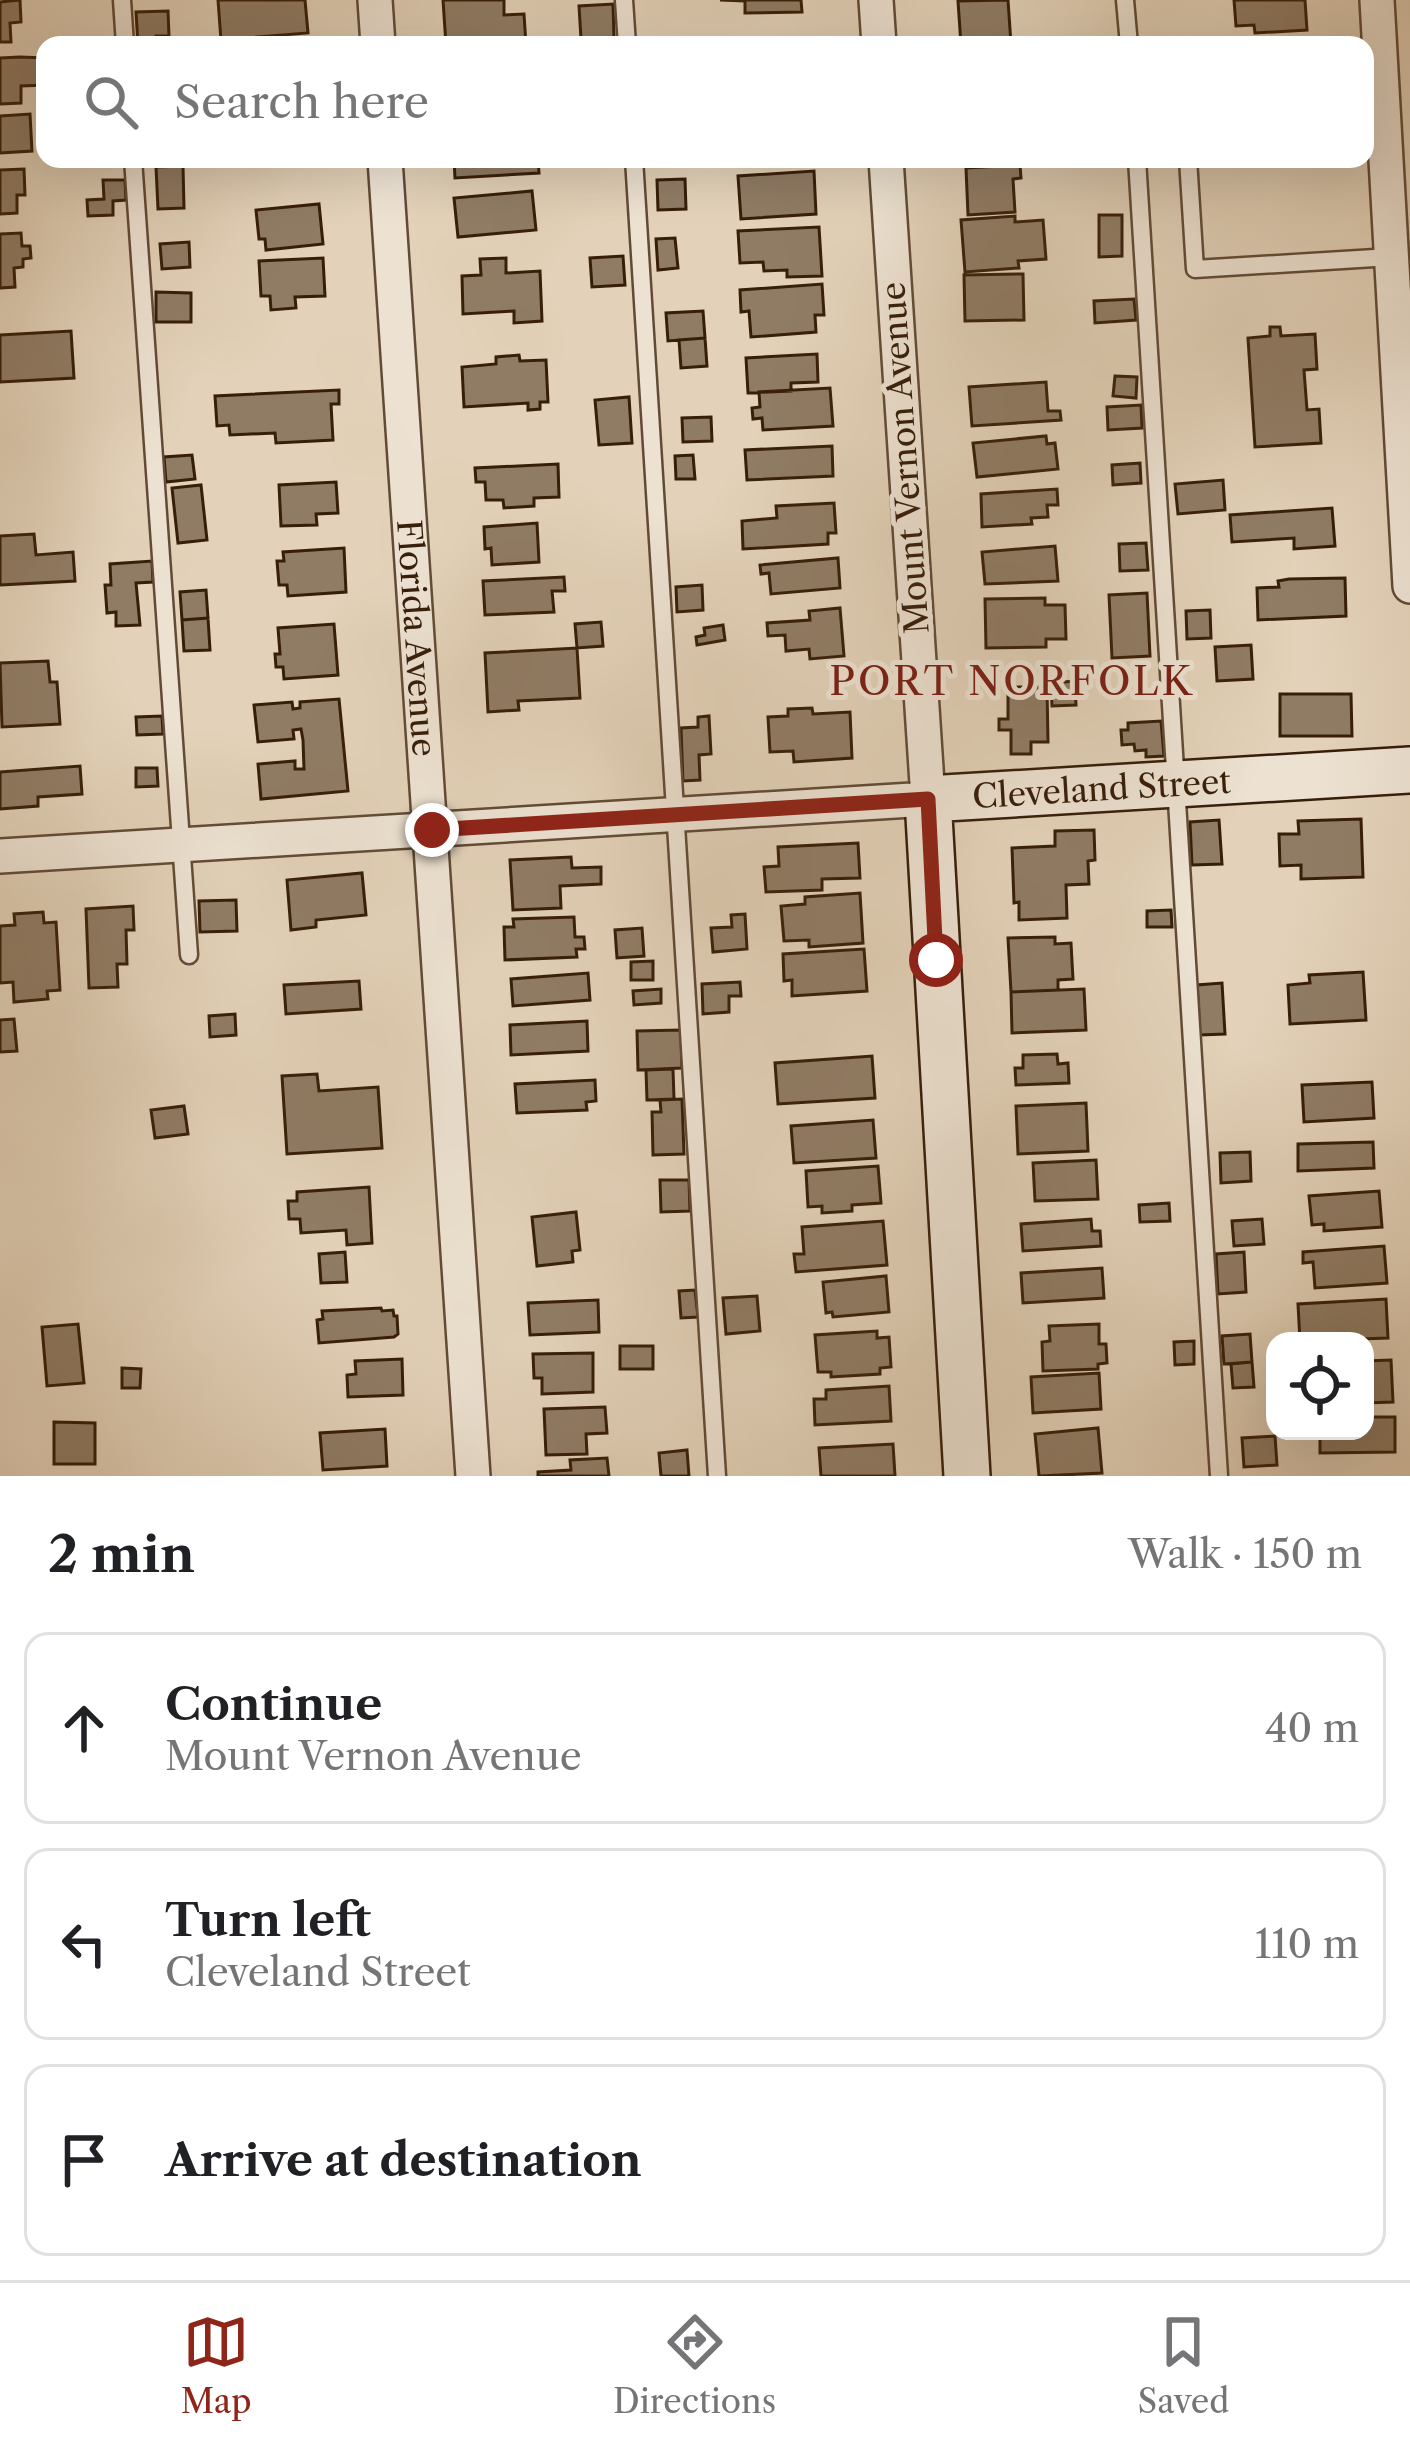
<!DOCTYPE html>
<html lang="en">
<head>
<meta charset="utf-8">
<style>
  :root { --surface:#fff; --page:#f6f6f6; --text:#202124; --muted:#757577; --line:#e0e0e0; --accent:#8f2418 }
  body { margin:0; font-family:"Libre Caslon Text",serif; background:var(--page); color:var(--text) }
  .controls { position:absolute; right:36px; bottom:36px; display:grid; overflow:hidden; border-radius:24px; box-shadow:0 12px 48px #0002 }
  .controls button { width:108px; height:108px; display:grid; place-items:center; padding:0; border:0; border-bottom:3px solid var(--line); background:var(--surface); color:var(--text); font:60px sans-serif }
  .stop { position:absolute; width:36px; height:36px; margin:-27px; border:9px solid #8f2418; border-radius:50%; background:#fff }
  .stop.end { background:#8f2418; border-color:#fff; box-shadow:0 3px 12px #0008 }
  .list { margin:0; padding:0; list-style:none }
  h2 { display:flex; justify-content:space-between; align-items:center; height:156px; margin:0; padding:0 48px; font-size:51px }
  h2 small { font-size:39px; font-weight:400; color:var(--muted) }
  .list li { display:grid; grid-template-columns:78px 1fr auto; gap:36px; align-items:center; box-sizing:border-box; height:192px; margin:0 24px 24px; padding:0 24px; border:3px solid var(--line); border-radius:24px }
  .list b { display:block; font-size:45px; white-space:nowrap }
  .list p { margin:0; font-size:39px; white-space:nowrap; color:var(--muted) }
  .list em { font-size:39px; font-style:normal; color:var(--muted) }
  .icon { flex:none; width:66px; height:66px; fill:none; stroke:currentColor; stroke-width:2; stroke-linecap:round; stroke-linejoin:round }
  .map { position:relative; flex:none; width:1410px; height:1476px; overflow:hidden }
  .search { position:absolute; background:var(--surface); box-shadow:0 12px 48px #0002; left:36px; right:36px; top:36px; height:132px; display:flex; align-items:center; gap:30px; box-sizing:border-box; padding:0 42px; border-radius:24px; color:var(--muted); font-size:45px }
  .sheet { height:804px; background:var(--surface) }
  nav { display:flex; justify-content:space-around; align-items:center; box-sizing:border-box; height:168px; border-top:3px solid var(--line); background:var(--surface); font-size:33px; color:var(--muted) }
  nav a { display:grid; justify-items:center; gap:6px }
  nav .on { color:var(--accent) }
  .map>svg:first-child { display:block }
</style>
</head>
<body>
<div class="map">
<svg width="1410" height="1476" viewBox="0 0 1410 1476">
  <rect width="100%" height="100%" fill="#e3d2b9"/>
  <filter id="stains"><feTurbulence type="fractalNoise" baseFrequency=".00167" numOctaves="4"/><feColorMatrix values="0 0 0 0 .2 0 0 0 0 .09 0 0 0 0 .02 0 0 0 .5 -.17"/></filter>
  <radialGradient id="worn" r=".72"><stop offset=".6" stop-color="#630" stop-opacity="0"/><stop offset="1" stop-color="#630" stop-opacity=".3"/></radialGradient>
  <path fill="#907c65" stroke="#371e0a" stroke-width="3" d="M 20,0 L 21,22 L 10,23 L 11,42 L 0,42 L 0,2 Z
    M 218,0 L 305,0 L 308,33 L 221,40 Z
    M 443,0 L 504,0 L 504,15 L 524,14 L 526,45 L 446,45 Z
    M 720,0 L 801,0 L 802,12 L 745,13 L 745,1 Z
    M 1008,0 L 1011,44 L 961,45 L 958,1 Z
    M 1234,0 L 1305,0 L 1307,30 L 1255,33 L 1254,25 L 1236,26 Z
    M 613,4 L 614,38 L 581,39 L 579,6 Z
    M 168,11 L 169,36 L 156,36 L 156,45 L 138,45 L 136,12 Z
    M 20,57 L 45,58 L 45,85 L 21,86 L 21,103 L 0,104 L 0,58 Z
    M 30,114 L 32,151 L 0,153 L 0,116 Z
    M 454,159 L 538,159 L 539,173 L 455,178 Z
    M 1020,165 L 1021,178 L 1013,179 L 1015,212 L 968,215 L 966,168 Z
    M 183,166 L 184,208 L 158,209 L 156,167 Z
    M 24,169 L 25,195 L 17,195 L 17,213 L 0,214 L 0,170 Z
    M 814,171 L 816,214 L 741,219 L 738,176 Z
    M 685,179 L 686,209 L 658,210 L 657,180 Z
    M 103,180 L 125,180 L 126,200 L 113,201 L 113,215 L 88,216 L 87,200 L 104,199 Z
    M 532,191 L 536,230 L 458,237 L 454,198 Z
    M 319,204 L 323,244 L 266,250 L 265,239 L 259,239 L 256,210 Z
    M 1099,215 L 1122,215 L 1122,256 L 1099,257 Z
    M 1015,216 L 1015,222 L 1043,220 L 1046,259 L 1018,261 L 1019,268 L 965,272 L 961,220 Z
    M 819,227 L 822,276 L 787,277 L 787,270 L 764,271 L 763,262 L 740,263 L 738,231 Z
    M 21,233 L 22,246 L 30,246 L 31,258 L 23,259 L 23,267 L 14,268 L 15,287 L 0,288 L 0,234 Z
    M 675,238 L 678,268 L 658,270 L 656,239 Z
    M 189,242 L 190,267 L 162,269 L 160,244 Z
    M 623,256 L 625,285 L 592,287 L 590,258 Z
    M 323,258 L 325,296 L 295,297 L 296,308 L 271,310 L 270,296 L 261,296 L 259,261 Z
    M 506,258 L 506,273 L 540,271 L 542,321 L 514,323 L 514,311 L 463,314 L 462,276 L 481,275 L 480,259 Z
    M 1023,274 L 1024,320 L 965,321 L 964,275 Z
    M 822,284 L 824,315 L 815,315 L 816,332 L 751,337 L 749,311 L 741,312 L 740,290 Z
    M 156,292 L 191,293 L 191,322 L 156,322 Z
    M 1134,299 L 1136,320 L 1095,323 L 1094,301 Z
    M 703,311 L 705,338 L 668,341 L 666,313 Z
    M 1270,327 L 1280,327 L 1281,336 L 1315,334 L 1317,369 L 1304,370 L 1307,410 L 1319,409 L 1321,443 L 1255,447 L 1248,338 L 1270,336 Z
    M 71,331 L 74,378 L 0,382 L 0,335 Z
    M 705,338 L 707,366 L 681,368 L 679,340 Z
    M 817,354 L 818,382 L 791,383 L 791,391 L 748,393 L 746,358 Z
    M 519,355 L 520,361 L 546,360 L 548,402 L 540,402 L 540,409 L 528,410 L 528,403 L 464,407 L 462,367 L 496,364 L 496,357 Z
    M 1115,376 L 1137,377 L 1136,398 L 1113,396 Z
    M 1046,382 L 1048,411 L 1060,411 L 1061,420 L 972,426 L 969,387 Z
    M 830,388 L 833,426 L 763,430 L 762,418 L 753,419 L 752,408 L 760,407 L 759,392 Z
    M 339,390 L 339,404 L 331,404 L 333,440 L 276,443 L 275,433 L 230,435 L 229,425 L 217,426 L 215,396 Z
    M 629,397 L 632,443 L 599,445 L 595,400 Z
    M 1141,405 L 1142,428 L 1108,430 L 1107,407 Z
    M 711,417 L 712,441 L 683,442 L 682,418 Z
    M 1046,436 L 1047,444 L 1055,443 L 1058,469 L 977,477 L 973,443 Z
    M 832,446 L 833,476 L 747,480 L 745,450 Z
    M 192,455 L 195,479 L 166,482 L 164,457 Z
    M 693,455 L 695,479 L 676,479 L 675,456 Z
    M 1140,463 L 1141,483 L 1113,485 L 1112,465 Z
    M 558,464 L 559,497 L 534,498 L 534,506 L 504,508 L 503,500 L 486,500 L 485,482 L 476,482 L 475,468 Z
    M 1223,480 L 1225,510 L 1178,514 L 1175,484 Z
    M 336,482 L 338,513 L 316,514 L 317,525 L 281,526 L 279,485 Z
    M 201,485 L 207,540 L 178,543 L 172,488 Z
    M 1057,489 L 1058,505 L 1047,505 L 1048,517 L 1031,518 L 1032,524 L 982,527 L 981,494 Z
    M 834,503 L 836,533 L 828,533 L 828,544 L 743,549 L 742,521 L 777,518 L 776,506 Z
    M 1332,508 L 1335,546 L 1294,549 L 1294,538 L 1232,542 L 1230,515 Z
    M 537,523 L 539,562 L 492,565 L 491,548 L 485,549 L 484,527 Z
    M 34,534 L 36,555 L 73,552 L 75,581 L 0,585 L 0,536 Z
    M 1146,543 L 1148,570 L 1120,571 L 1119,544 Z
    M 1055,546 L 1058,581 L 985,584 L 982,552 Z
    M 344,548 L 346,592 L 288,596 L 287,585 L 279,585 L 277,561 L 284,561 L 283,552 Z
    M 838,558 L 840,588 L 771,594 L 769,573 L 761,574 L 760,565 Z
    M 152,561 L 153,582 L 136,583 L 140,625 L 116,626 L 116,612 L 107,613 L 105,585 L 111,585 L 110,564 Z
    M 564,577 L 565,591 L 552,591 L 554,612 L 485,615 L 483,581 Z
    M 1345,578 L 1346,616 L 1258,620 L 1257,588 L 1279,587 L 1278,581 L 1289,579 Z
    M 702,585 L 703,610 L 677,612 L 676,587 Z
    M 206,590 L 208,618 L 182,620 L 180,592 Z
    M 1147,593 L 1150,656 L 1112,658 L 1109,595 Z
    M 1045,598 L 1045,605 L 1065,605 L 1066,639 L 1046,639 L 1046,647 L 986,648 L 985,599 Z
    M 840,608 L 844,656 L 810,659 L 809,649 L 786,651 L 785,635 L 768,636 L 767,623 L 810,620 L 809,611 Z
    M 1210,610 L 1211,638 L 1187,639 L 1186,611 Z
    M 208,618 L 210,650 L 184,651 L 182,620 Z
    M 601,622 L 603,646 L 577,648 L 575,624 Z
    M 334,624 L 338,675 L 284,679 L 283,667 L 276,667 L 275,654 L 280,654 L 278,628 Z
    M 723,625 L 725,640 L 697,645 L 696,637 L 705,635 L 704,628 Z
    M 1251,645 L 1253,679 L 1217,681 L 1215,647 Z
    M 577,648 L 580,698 L 518,701 L 519,710 L 488,712 L 485,653 Z
    M 48,661 L 50,682 L 57,682 L 60,724 L 2,727 L 0,663 Z
    M 1075,681 L 1076,705 L 1052,706 L 1051,683 Z
    M 1008,687 L 1047,687 L 1048,742 L 1031,742 L 1031,754 L 1011,754 L 1011,730 L 999,730 L 999,719 L 1008,719 Z
    M 1280,694 L 1351,694 L 1352,736 L 1280,736 Z
    M 339,699 L 348,791 L 261,799 L 258,764 L 295,761 L 295,769 L 304,769 L 303,740 L 301,729 L 293,730 L 294,739 L 258,742 L 254,705 L 292,702 L 293,709 L 300,708 L 300,702 Z
    M 812,708 L 813,714 L 850,712 L 852,758 L 794,762 L 793,751 L 770,752 L 768,717 L 788,716 L 788,709 Z
    M 162,716 L 163,734 L 137,735 L 136,717 Z
    M 709,716 L 711,754 L 699,755 L 700,780 L 683,781 L 681,728 L 698,727 L 698,717 Z
    M 1161,721 L 1164,756 L 1146,757 L 1146,750 L 1135,751 L 1134,744 L 1122,745 L 1121,730 L 1128,730 L 1128,723 Z
    M 80,766 L 82,794 L 38,797 L 38,806 L 0,809 L 0,772 Z
    M 136,768 L 157,768 L 158,786 L 136,787 Z
    M 1361,819 L 1363,877 L 1301,879 L 1301,865 L 1280,866 L 1279,834 L 1299,834 L 1298,821 Z
    M 1219,820 L 1222,864 L 1192,865 L 1190,822 Z
    M 1094,830 L 1095,860 L 1088,861 L 1089,884 L 1066,885 L 1067,918 L 1019,920 L 1019,902 L 1014,903 L 1012,848 L 1055,846 L 1055,831 Z
    M 858,843 L 860,878 L 822,879 L 822,890 L 766,892 L 764,867 L 779,866 L 778,847 Z
    M 571,857 L 572,868 L 601,867 L 601,884 L 560,886 L 561,908 L 513,910 L 510,860 Z
    M 362,873 L 366,915 L 316,920 L 316,927 L 291,930 L 287,880 Z
    M 860,893 L 863,943 L 809,947 L 809,940 L 784,941 L 781,906 L 805,904 L 805,897 Z
    M 236,900 L 237,931 L 200,932 L 199,901 Z
    M 133,906 L 134,930 L 126,930 L 127,964 L 117,964 L 118,987 L 89,988 L 86,909 Z
    M 1171,910 L 1172,927 L 1147,927 L 1147,911 Z
    M 43,912 L 44,923 L 56,922 L 60,990 L 47,991 L 48,999 L 14,1002 L 13,982 L 0,983 L 0,926 L 15,925 L 14,914 Z
    M 745,914 L 747,949 L 713,952 L 711,928 L 732,927 L 731,915 Z
    M 574,917 L 575,937 L 584,937 L 585,949 L 576,949 L 577,957 L 505,960 L 504,927 L 514,927 L 513,919 Z
    M 642,928 L 644,956 L 617,958 L 615,930 Z
    M 1055,937 L 1055,944 L 1071,943 L 1073,979 L 1058,980 L 1058,990 L 1011,992 L 1008,938 Z
    M 864,949 L 867,991 L 792,996 L 792,980 L 784,981 L 783,954 Z
    M 653,961 L 653,980 L 631,980 L 631,962 Z
    M 1363,972 L 1366,1020 L 1290,1024 L 1288,985 L 1310,983 L 1309,975 Z
    M 588,973 L 590,1000 L 513,1006 L 511,979 Z
    M 359,981 L 361,1009 L 286,1014 L 284,985 Z
    M 740,982 L 741,996 L 729,996 L 729,1012 L 703,1014 L 702,984 Z
    M 1222,983 L 1225,1034 L 1200,1035 L 1197,985 Z
    M 661,989 L 661,1003 L 634,1005 L 633,991 Z
    M 1084,989 L 1086,1030 L 1012,1033 L 1011,992 Z
    M 235,1014 L 236,1035 L 210,1037 L 209,1016 Z
    M 14,1019 L 17,1051 L 0,1052 L 0,1020 Z
    M 587,1021 L 588,1051 L 511,1055 L 510,1025 Z
    M 681,1030 L 682,1068 L 638,1070 L 637,1031 Z
    M 1057,1054 L 1058,1064 L 1068,1063 L 1069,1083 L 1016,1085 L 1015,1068 L 1023,1068 L 1023,1055 Z
    M 872,1056 L 875,1098 L 778,1104 L 775,1063 Z
    M 673,1069 L 674,1099 L 647,1100 L 646,1070 Z
    M 317,1074 L 319,1091 L 378,1087 L 382,1148 L 287,1154 L 282,1076 Z
    M 595,1080 L 596,1101 L 586,1102 L 587,1110 L 517,1113 L 515,1084 Z
    M 1372,1082 L 1374,1118 L 1304,1122 L 1302,1085 Z
    M 682,1099 L 684,1154 L 653,1155 L 652,1112 L 661,1112 L 660,1100 Z
    M 1086,1103 L 1088,1151 L 1018,1154 L 1016,1106 Z
    M 184,1106 L 188,1134 L 155,1138 L 151,1110 Z
    M 873,1120 L 876,1158 L 794,1163 L 791,1126 Z
    M 1373,1142 L 1374,1168 L 1298,1171 L 1298,1144 Z
    M 1250,1152 L 1251,1181 L 1221,1183 L 1220,1153 Z
    M 1096,1160 L 1098,1199 L 1035,1201 L 1033,1163 Z
    M 878,1166 L 881,1203 L 852,1205 L 852,1211 L 822,1213 L 822,1206 L 808,1207 L 806,1171 Z
    M 660,1180 L 689,1180 L 690,1211 L 661,1212 Z
    M 369,1187 L 372,1243 L 347,1245 L 346,1230 L 301,1233 L 300,1219 L 289,1219 L 288,1201 L 297,1201 L 297,1192 Z
    M 1379,1191 L 1382,1227 L 1324,1231 L 1324,1224 L 1312,1225 L 1309,1196 Z
    M 1169,1203 L 1170,1221 L 1140,1222 L 1139,1205 Z
    M 576,1212 L 580,1250 L 572,1251 L 573,1262 L 537,1266 L 532,1217 Z
    M 1091,1219 L 1092,1231 L 1100,1231 L 1101,1246 L 1023,1251 L 1021,1224 Z
    M 1262,1219 L 1264,1244 L 1234,1246 L 1232,1221 Z
    M 883,1221 L 887,1265 L 796,1272 L 794,1254 L 804,1254 L 802,1227 Z
    M 1384,1246 L 1387,1283 L 1315,1288 L 1313,1262 L 1303,1263 L 1303,1252 Z
    M 345,1252 L 347,1282 L 321,1283 L 319,1254 Z
    M 1244,1252 L 1246,1292 L 1218,1294 L 1216,1254 Z
    M 1102,1268 L 1104,1298 L 1023,1303 L 1021,1273 Z
    M 886,1276 L 889,1312 L 833,1317 L 832,1312 L 826,1313 L 823,1282 Z
    M 695,1290 L 698,1317 L 681,1318 L 679,1291 Z
    M 757,1296 L 760,1331 L 726,1334 L 723,1298 Z
    M 1386,1299 L 1388,1338 L 1300,1341 L 1298,1304 Z
    M 598,1300 L 599,1332 L 530,1335 L 528,1303 Z
    M 381,1308 L 382,1311 L 393,1310 L 394,1316 L 397,1316 L 398,1334 L 394,1337 L 319,1343 L 317,1320 L 323,1319 L 322,1311 Z
    M 78,1324 L 84,1383 L 47,1386 L 42,1327 Z
    M 1099,1324 L 1099,1344 L 1106,1344 L 1107,1363 L 1098,1364 L 1098,1369 L 1043,1371 L 1042,1342 L 1050,1341 L 1049,1326 Z
    M 877,1331 L 877,1338 L 889,1337 L 891,1367 L 880,1368 L 880,1374 L 831,1377 L 831,1372 L 818,1372 L 815,1335 Z
    M 1250,1334 L 1252,1362 L 1224,1364 L 1222,1336 Z
    M 1194,1341 L 1194,1364 L 1175,1365 L 1174,1342 Z
    M 620,1346 L 653,1346 L 653,1369 L 620,1369 Z
    M 593,1353 L 593,1392 L 542,1394 L 542,1378 L 534,1378 L 533,1354 Z
    M 402,1359 L 403,1395 L 348,1397 L 347,1375 L 356,1374 L 355,1361 Z
    M 1391,1360 L 1393,1402 L 1365,1403 L 1365,1361 Z
    M 1252,1362 L 1254,1387 L 1233,1388 L 1231,1364 Z
    M 122,1368 L 141,1369 L 140,1388 L 122,1388 Z
    M 1099,1373 L 1101,1409 L 1033,1413 L 1031,1377 Z
    M 889,1386 L 891,1421 L 815,1425 L 814,1399 L 826,1399 L 826,1390 Z
    M 605,1407 L 607,1433 L 586,1434 L 587,1454 L 546,1455 L 544,1409 Z
    M 1365,1417 L 1395,1417 L 1395,1452 L 1320,1453 L 1320,1431 L 1365,1431 Z
    M 54,1422 L 95,1423 L 95,1464 L 54,1464 Z
    M 1098,1428 L 1102,1473 L 1039,1476 L 1035,1434 Z
    M 385,1429 L 387,1466 L 323,1470 L 320,1433 Z
    M 1275,1436 L 1277,1465 L 1244,1467 L 1242,1438 Z
    M 893,1444 L 895,1476 L 821,1476 L 819,1448 Z
    M 687,1450 L 689,1476 L 661,1476 L 659,1453 Z
    M 607,1458 L 609,1476 L 538,1476 L 538,1472 L 571,1470 L 570,1460 Z"/>
  <g fill="none" stroke-linecap="round" stroke-linejoin="round">
    <g stroke="#624b36" stroke-width="21">
      <path id="lane" d="M 122,0 L 125,45
        M 624,0 L 627,45
        M 1125,0 L 1129,45
        M 133,159 L 189,955
        M 634,159 L 717,1476
        M 1137,159 L 1219,1476
        M 1188,159 L 1195,269 L 1391,257"/>
    </g>
    <g stroke="#624b36" stroke-width="38">
      <g id="street">
        <path d="M 375,0 L 378,45"/>
        <path d="M 876,0 L 879,45"/>
        <path d="M 1377,0 L 1410,586"/>
        <path id="s1" d="M 385,159 L 473,1476"/>
        <path d="M 0,856 L 928,799 L 886,159"/>
      </g>
    </g>
    <g stroke="#371e0a" stroke-width="50">
      <g id="secondary">
        <path id="s2" d="M 967,1476 L 928,799 L 1410,770"/>
      </g>
    </g>
    <use href="#lane" stroke="#ede2d2" stroke-width="16"/>
    <use href="#street" stroke="#ede2d2" stroke-width="33"/>
    <use href="#secondary" stroke="#ede2d2" stroke-width="45"/>
  </g>
  <g fill="none" stroke-linecap="round" stroke-linejoin="round">
    <path stroke="#8f2418" stroke-width="15" d="M 432,830 L 928,799 L 936,960"/>
  </g>
  <g text-anchor="middle" dominant-baseline="central" stroke-width="10" stroke-linejoin="round" paint-order="stroke">
    <g font-size="33" fill="#371e0a" stroke="#ede2d2">
      <text transform="translate(905 458) rotate(-94)">Mount Vernon Avenue</text>
      <text stroke="none"><textPath href="#s1" startOffset="480">Florida Avenue</textPath></text>
      <text stroke="none"><textPath href="#s2" startOffset="852">Cleveland Street</textPath></text>
    </g>
    <g font-size="39" letter-spacing="3" fill="#7a1f14" stroke="#ede2d2">
      <text x="1012" y="681">PORT NORFOLK</text>
    </g>
  </g>
  <rect width="100%" height="100%" filter="url(#stains)"/>
  <rect width="100%" height="100%" fill="url(#worn)"/>
</svg>
<div class="controls">
<button><svg class="icon" aria-label="locate" viewBox="0 0 24 24"><circle cx="12" cy="12" r="6"/><path d="M12 2v4M12 18v4M2 12h4M18 12h4"/></svg></button>
</div>
<div class="stop" style="left:936px;top:960px"></div>
<div class="stop end" style="left:432px;top:830px"></div>
<div class="search"><svg class="icon" aria-label="search" viewBox="0 0 24 24"><circle cx="10" cy="10" r="6"/><path d="M15 15l6 6"/></svg>Search here</div>
</div>
<section class="sheet">
<h2>2 min<small>Walk · 150 m</small></h2>
<ul class="list">
<li><svg class="icon" aria-label="ahead" viewBox="0 0 24 24"><path d="M12 20V5M6 11l6-6 6 6"/></svg><div><b>Continue</b><p>Mount Vernon Avenue</p></div><em>40 m</em></li>
<li><svg class="icon" aria-label="left" viewBox="0 0 24 24"><path d="M17 20v-9H6M10 6l-5 5 5 5"/></svg><div><b>Turn left</b><p>Cleveland Street</p></div><em>110 m</em></li>
<li><svg class="icon" aria-label="arrive" viewBox="0 0 24 24"><path d="M6 21V4h12l-3 4 3 4H6"/></svg><div><b>Arrive at destination</b></div></li>
</ul>
</section>
<nav>
<a class="on"><svg class="icon" aria-label="map" viewBox="0 0 24 24"><path d="M3 6l6-2 6 2 6-2v14l-6 2-6-2-6 2zM9 4v14M15 6v14"/></svg>Map</a>
<a><svg class="icon" aria-label="directions" viewBox="0 0 24 24"><path d="M12 3l9 9-9 9-9-9zM9 14v-3h6M13 9l2 2-2 2"/></svg>Directions</a>
<a><svg class="icon" aria-label="saved" viewBox="0 0 24 24"><path d="M7 4h10v16l-5-4-5 4z"/></svg>Saved</a>
</nav>
</body>
</html>
